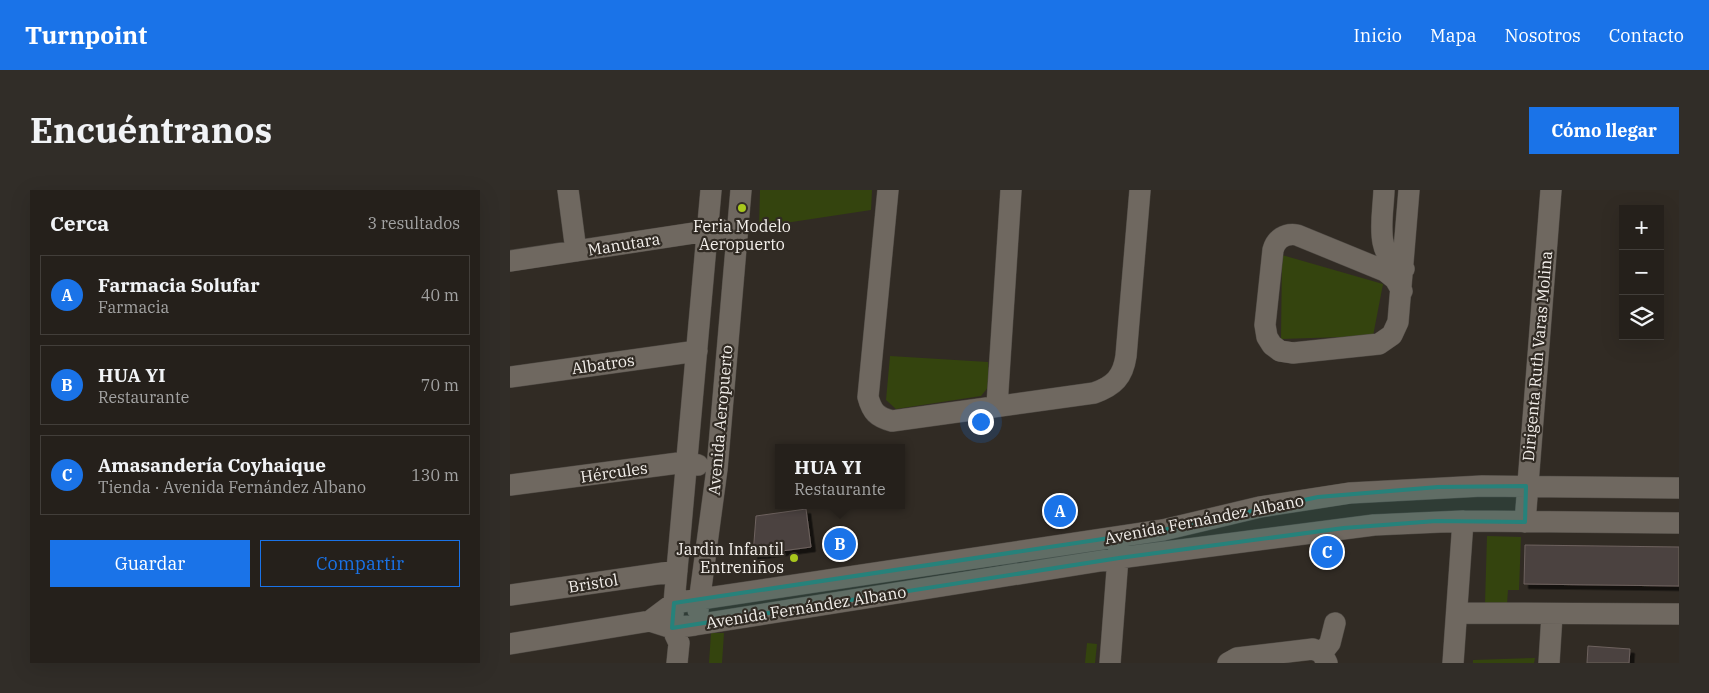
<!DOCTYPE html>
<html lang="es">
<head>
<meta charset="utf-8">
<style>
  :root { --surface:#25201b; --page:#312d28; --text:#f1f3f6; --muted:#a3a3a3; --line:#423e3a; --accent:#1a73e8 }
  body { margin:0; font-family:"IBM Plex Serif",serif; background:var(--page); color:var(--text) }
  .controls { position:absolute; right:15px; top:15px; display:grid; overflow:hidden; border-radius:0px; box-shadow:0 5px 20px #0002 }
  .controls button { width:45px; height:45px; display:grid; place-items:center; padding:0; border:0; border-bottom:1px solid var(--line); background:var(--surface); color:var(--text); font:25px sans-serif }
  .you { position:absolute; left:470px; top:231px; width:18px; height:18px; margin:-12px; border:4px solid #fff; border-radius:50%; background:#1a73e8; box-shadow:0 0 0 8px #1a73e833 }
  .badge { display:grid; place-items:center; width:32px; height:32px; border-radius:50%; background:var(--accent); color:#fff; font-size:16px; font-weight:700 }
  .pin { position:absolute; translate:-50% -50%; border:2px solid #fff; box-shadow:0 1px 5px #0006 }
  .popup { position:absolute; left:265px; top:254px; width:130px; height:65px; box-sizing:border-box; display:grid; place-content:center; border-radius:0px; background:var(--surface); filter:drop-shadow(0 1px 4px #0005); font-size:16px; white-space:nowrap; color:var(--muted) }
  .popup b { font-size:19px; color:var(--text) }
  .popup::after { content:''; position:absolute; left:50%; top:100%; margin-left:-10px; border:10px solid transparent; border-top-color:var(--surface) }
  .list { margin:0; padding:0; list-style:none }
  h2 { display:flex; justify-content:space-between; align-items:center; height:65px; margin:0; padding:0 20px; font-size:21px }
  h2 small { font-size:16px; font-weight:400; color:var(--muted) }
  .list li { display:grid; grid-template-columns:32px 1fr auto; gap:15px; align-items:center; box-sizing:border-box; height:80px; margin:0 10px 10px; padding:0 10px; border:1px solid var(--line); border-radius:0px }
  .list b { display:block; font-size:19px; white-space:nowrap }
  .list p { margin:0; font-size:16px; white-space:nowrap; color:var(--muted) }
  .list em { font-size:16px; font-style:normal; color:var(--muted) }
  .actions { display:flex; gap:10px; padding:15px 20px }
  .actions a { flex:1; padding:11px 0; border:1px solid var(--accent); border-radius:0px; text-align:center; font-size:18px; color:var(--accent) }
  .actions .main { background:var(--accent); color:#fff }
  .icon { flex:none; width:28px; height:28px; fill:none; stroke:currentColor; stroke-width:2; stroke-linecap:round; stroke-linejoin:round }
  .map { position:relative; flex:none; width:1169px; height:473px; overflow:hidden; border-radius:0px }
  header { display:flex; align-items:center; gap:30px; box-sizing:border-box; height:70px; padding:0 25px; background:var(--accent); color:#fff }
  header strong { font-size:24px }
  nav { display:flex; gap:28px; margin-inline-start:auto; font-size:18px }
  .intro { display:flex; align-items:center; justify-content:space-between; box-sizing:border-box; height:120px; padding:0 30px }
  h1 { margin:0; font-size:35px }
  .button { padding:12px 22px; border-radius:0px; background:var(--accent); color:#fff; font-size:18px; font-weight:700 }
  main { display:flex; gap:30px; padding:0 30px }
  aside { flex:1; background:var(--surface); border-radius:0px; box-shadow:0 5px 20px #0002 }
  .map>svg:first-child { display:block }
</style>
</head>
<body>
<header>
<strong>Turnpoint</strong>
<nav><a>Inicio</a><a>Mapa</a><a>Nosotros</a><a>Contacto</a></nav>
</header>
<div class="intro"><h1>Encuéntranos</h1><a class="button">Cómo llegar</a></div>
<main>
<aside>
<h2>Cerca<small>3 resultados</small></h2>
<ul class="list">
<li><span class="badge">A</span><div><b>Farmacia Solufar</b><p>Farmacia</p></div><em>40 m</em></li>
<li><span class="badge">B</span><div><b>HUA YI</b><p>Restaurante</p></div><em>70 m</em></li>
<li><span class="badge">C</span><div><b>Amasandería Coyhaique</b><p>Tienda · Avenida Fernández Albano</p></div><em>130 m</em></li>
</ul>
<div class="actions"><a class="main">Guardar</a><a>Compartir</a></div>
</aside>
<div class="map">
<svg width="1169" height="473" viewBox="0 0 1169 473">
  <defs>
    <filter id="shadow"><feDropShadow dx="4.5" dy="4.5" stdDeviation="0" flood-color="#0009"/></filter>
  </defs>
  <rect width="100%" height="100%" fill="#312b24"/>
  <path fill="#34440e" d="M 250,0 L 362,0 L 361,20 L 249,37 Z
    M 772,65 L 873,94 L 863,146 L 771,149 Z
    M 380,166 L 478,172 L 480,195 L 471,206 L 386,219 L 376,210 Z
    M 977,346 L 1011,347 L 1009,400 L 998,400 L 997,414 L 975,414 Z
    M 201,443 L 214,443 L 212,473 L 199,473 Z
    M 577,453 L 587,454 L 585,473 L 575,473 Z
    M 1025,468 L 1024,473 L 963,473 L 963,470 Z"/>
  <path fill="#4c423f" stroke="#6d625f" filter="url(#shadow)" d="M 296,319 L 301,357 L 243,365 L 246,326 Z
    M 1015,355 L 1169,357 L 1169,396 L 1014,394 Z
    M 1078,456 L 1120,459 L 1119,473 L 1077,473 Z"/>
  <g fill="none" stroke-linecap="round" stroke-linejoin="round">
    <g stroke="#4e4943" stroke-width="22">
      <path id="minor" d="M 58,0 L 66,61
        M 378,0 L 358,207 C 362,222 367,227 382,231 L 584,203 C 604,196 613,187 616,166 L 630,0
        M 874,0 C 873,29 863,65 894,79
        M 0,71 L 210,39
        M 892,101 L 885,89 L 875,81 L 787,45 C 775,43 766,49 763,60 L 755,135 L 757,147 L 762,155 L 770,161 L 783,163 L 869,154 L 882,145 L 888,132 L 899,0
        M 0,187 L 187,161
        M 487,215 L 501,0
        M 0,295 L 176,272 L 188,275
        M 1015,332 L 1041,0
        M 0,405 L 167,381
        M 188,420 L 207,279 L 231,0
        M 947,423 L 1169,424
        M 140,431 L 164,413 L 653,340 L 750,317 L 840,303 L 972,296 L 1169,298
        M 0,454 L 140,431 L 162,438 L 185,435 L 609,368 L 864,335 L 953,331 L 1169,333
        M 812,463 L 820,453 L 825,433
        M 167,473 L 169,453 L 162,438 L 164,413 L 201,0
        M 600,473 L 609,354
        M 718,473 L 727,468 L 803,459 L 812,463 L 817,473
        M 943,473 L 953,331
        M 1039,473 L 1042,425"/>
    </g>
    <use href="#minor" stroke="#6f6860" stroke-width="21"/>
  </g>
  <path fill="#26827b" fill-opacity="0.2" stroke="#26827b" stroke-width="4" stroke-linejoin="round" d="M 1016,296 L 1015,332 L 926,331 L 834,338 L 609,368 L 162,438 L 164,413 L 653,340 L 808,307 L 928,297 Z"/>
  <g fill="#a8c71d" stroke="#312b24" stroke-width="2">
    <circle cx="232" cy="18" r="5"/>
    <circle cx="284" cy="368" r="5"/>
  </g>
  <g text-anchor="middle" dominant-baseline="central" stroke-width="4.5" stroke-linejoin="round" paint-order="stroke">
    <g font-size="16" fill="#f4f0ec" stroke="#312b24">
      <text x="232" y="36">Feria Modelo<tspan x="232" dy="18">Aeropuerto</tspan></text>
      <text x="274" y="359" text-anchor="end">Jardin Infantil<tspan x="274" dy="18">Entreniños</tspan></text>
    </g>
    <g font-size="16" fill="#f4f0ec" stroke="#312b24">
      <text transform="translate(114 54) rotate(-9)">Manutara</text>
      <text transform="translate(1027 166) rotate(-85)">Dirigenta Ruth Varas Molina</text>
      <text transform="translate(93 174) rotate(-8)">Albatros</text>
      <text transform="translate(210 230) rotate(-85)">Avenida Aeropuerto</text>
      <text transform="translate(104 282) rotate(-8)">Hércules</text>
      <text transform="translate(694 329) rotate(-11)">Avenida Fernández Albano</text>
      <text transform="translate(83 393) rotate(-9)">Bristol</text>
      <text transform="translate(296 417) rotate(-9)">Avenida Fernández Albano</text>
    </g>
  </g>
</svg>
<div class="controls">
<button>+</button>
<button>−</button>
<button><svg class="icon" aria-label="layers" viewBox="0 0 24 24"><path d="M12 4l9 5-9 5-9-5zM3 14l9 5 9-5"/></svg></button>
</div>
<div class="you"></div>
<div class="pin badge" style="left:550px;top:321px">A</div>
<div class="pin badge" style="left:330px;top:354px">B</div>
<div class="popup"><b>HUA YI</b>Restaurante</div>
<div class="pin badge" style="left:817px;top:362px">C</div>
</div>
</main>
</body>
</html>
